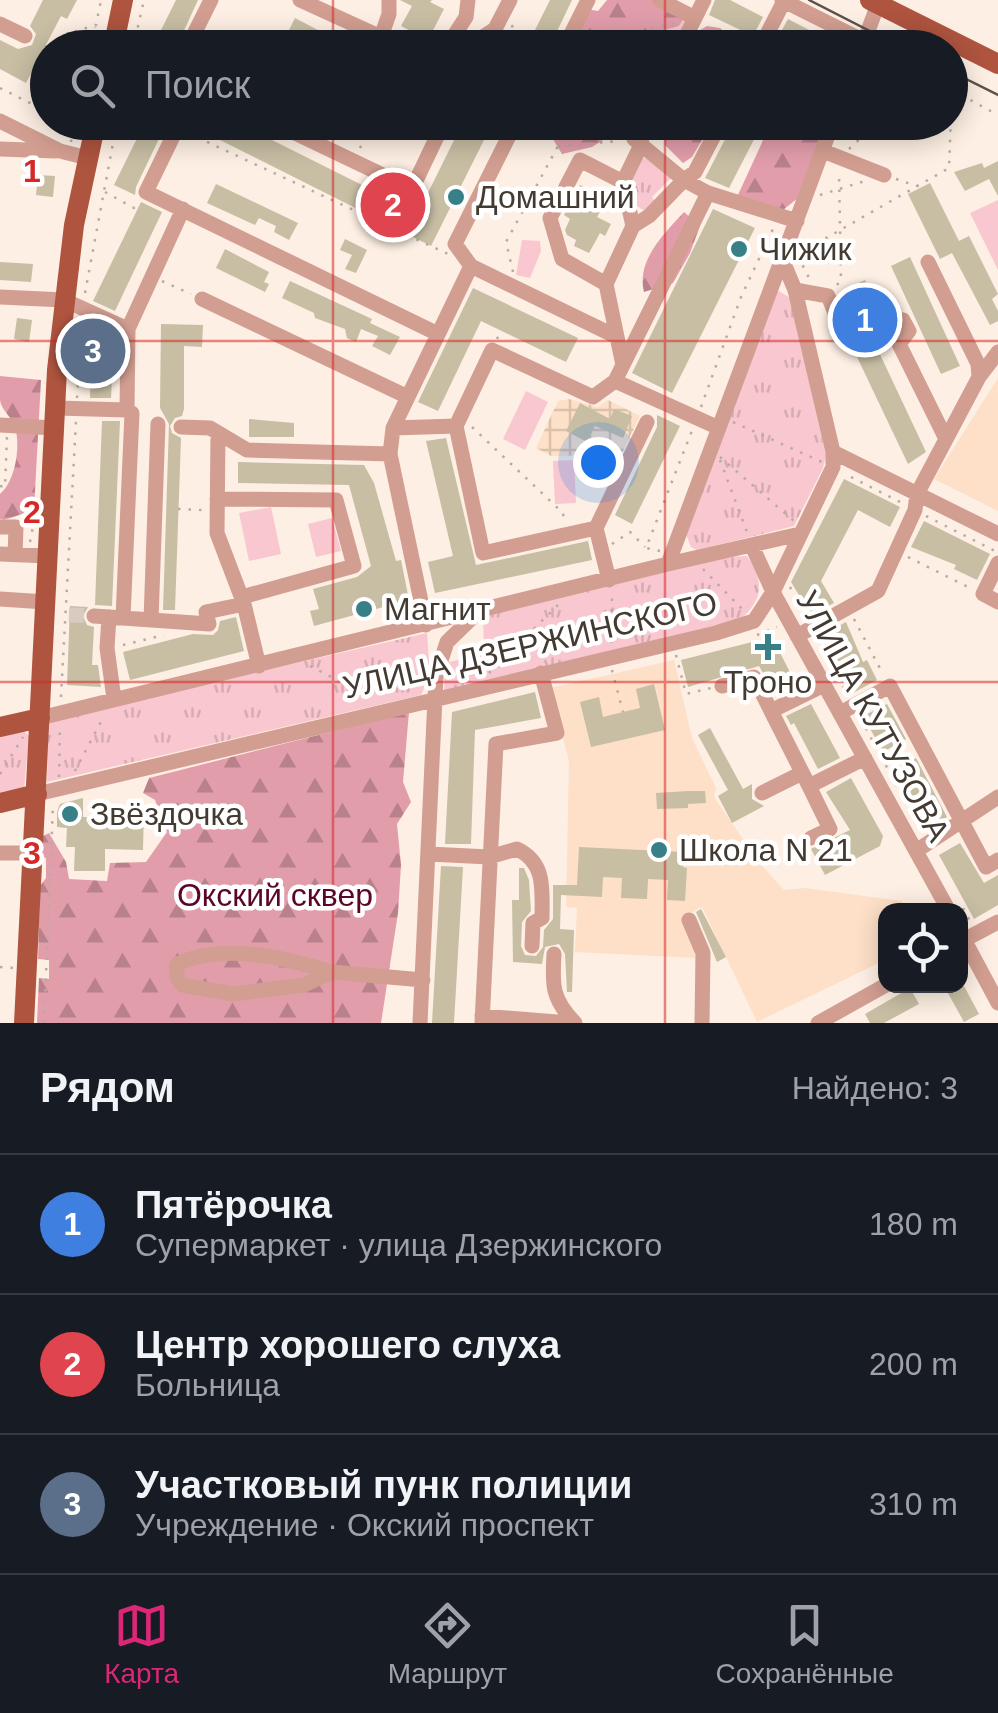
<!DOCTYPE html>
<html lang="ru">
<head>
<meta charset="utf-8">
<style>
  :root { --surface:#171b24; --page:#20242c; --text:#f1f3f6; --muted:#9ea1a6; --line:#363941; --accent:#db2777 }
  body { margin:0; font-family:Helvetica,sans-serif; background:var(--page); color:var(--text) }
  .controls { position:absolute; right:30px; bottom:30px; display:grid; overflow:hidden; border-radius:20px; box-shadow:0 5px 25px #0003 }
  .controls button { width:90px; height:90px; display:grid; place-items:center; padding:0; border:0; border-bottom:2px solid var(--line); background:var(--surface); color:var(--text); font:50px sans-serif }
  .you { position:absolute; left:598px; top:462px; width:35px; height:35px; margin:-25px; border:8px solid #fff; border-radius:50%; background:#1a73e8; box-shadow:0 0 0 15px #1a73e833 }
  .badge { display:grid; place-items:center; width:65px; height:65px; border-radius:50%; background:var(--accent); color:#fff; font-size:32px; font-weight:700 }
  .pin { position:absolute; translate:-50% -50%; border:5px solid #fff; box-shadow:0 2px 10px #0006 }
  .list { margin:0; padding:0; list-style:none }
  h2 { display:flex; justify-content:space-between; align-items:center; height:130px; margin:0; padding:0 40px; font-size:42px }
  h2 small { font-size:32px; font-weight:400; color:var(--muted) }
  .list li { display:grid; grid-template-columns:65px 1fr auto; gap:30px; align-items:center; box-sizing:border-box; height:140px; padding:0 40px; border-top:2px solid var(--line) }
  .list b { display:block; font-size:38px; white-space:nowrap }
  .list p { margin:0; font-size:32px; white-space:nowrap; color:var(--muted) }
  .list em { font-size:32px; font-style:normal; color:var(--muted) }
  .icon { flex:none; width:55px; height:55px; fill:none; stroke:currentColor; stroke-width:2; stroke-linecap:round; stroke-linejoin:round }
  .map { position:relative; flex:none; width:998px; height:1023px; overflow:hidden }
  .search { position:absolute; background:var(--surface); box-shadow:0 5px 25px #0003; left:30px; right:30px; top:30px; height:110px; display:flex; align-items:center; gap:25px; box-sizing:border-box; padding:0 35px; border-radius:55px; color:var(--muted); font-size:38px }
  .sheet { height:550px; background:var(--surface) }
  nav { display:flex; justify-content:space-around; align-items:center; box-sizing:border-box; height:140px; border-top:2px solid var(--line); background:var(--surface); font-size:28px; color:var(--muted) }
  nav a { display:grid; justify-items:center; gap:5px }
  nav .on { color:var(--accent) }
  .map>svg:first-child { display:block }
</style>
</head>
<body>
<div class="map">
<svg width="998" height="1023" viewBox="0 0 998 1023">
  <defs>
    <pattern id="industrial-grid" width="8" height="8" patternUnits="userSpaceOnUse" patternTransform="scale(2.5)"><rect width="8" height="8" fill="#fde0c7"/><path d="M0 4h8M4 0v8" fill="none" stroke="#dac1ab"/></pattern>
    <pattern id="grass-tufts" width="24" height="20" patternUnits="userSpaceOnUse" patternTransform="scale(2.5)"><rect width="24" height="20" fill="#f8c7d0"/><path d="M3 7l-1-3M5 7V3M7 7l1-3M15 17l-1-3M17 17v-4M19 17l1-3" fill="none" stroke="#d6acb3"/></pattern>
    <pattern id="forest-firs" width="22" height="20" patternUnits="userSpaceOnUse" patternTransform="scale(2.5)"><rect width="22" height="20" fill="#e29dab"/><path d="M5 1l3.5 6h-7zM16 11l3.5 6h-7z" fill="#b9818c"/></pattern>
  </defs>
  <rect width="100%" height="100%" fill="#fdefe3"/>
  <path fill="#fde0c7" d="M 998,378 L 998,511 L 934,479 Z
    M 674,660 L 692,738 L 716,788 L 714,797 L 761,865 L 784,890 L 805,888 L 902,901 L 908,910 L 886,911 L 885,960 L 757,1022 L 702,907 L 684,917 L 696,958 L 575,952 L 577,908 L 566,907 L 569,761 L 550,688 Z"/>
  <path fill="url(#industrial-grid)" d="M 569,399 L 598,407 L 608,400 L 640,416 L 621,455 L 551,456 L 536,448 L 558,401 Z"/>
  <path fill="url(#grass-tufts)" d="M 686,15 L 690,19 L 676,47 L 639,48 L 639,37 L 679,26 Z
    M 644,158 L 661,167 L 671,178 L 652,197 L 656,203 L 646,212 L 634,204 L 631,180 L 640,159 Z
    M 779,291 L 790,298 L 826,456 L 823,468 L 794,526 L 697,550 L 691,547 L 686,534 L 774,294 Z
    M 747,556 C 765,582 763,599 740,620 L 444,691 L 445,663 L 478,655 L 484,647 L 483,616 L 727,557 Z
    M 427,633 L 430,676 L 421,695 L 47,782 L 48,724 L 62,717 Z
    M 21,729 L 29,736 L 24,790 L 0,795 L 0,734 Z"/>
  <path fill="url(#forest-firs)" d="M 607,0 L 655,0 L 686,15 L 679,26 L 640,37 L 639,47 L 571,48 L 586,9 L 598,11 Z
    M 707,26 L 720,28 L 741,47 L 701,47 L 692,35 Z
    M 543,123 L 598,123 L 614,133 L 592,147 L 562,154 Z
    M 677,123 L 712,123 L 692,157 L 683,163 L 665,145 L 664,138 Z
    M 771,123 L 825,123 L 798,198 L 783,210 L 737,197 Z
    M 684,212 L 700,226 L 690,253 L 673,283 L 644,292 C 636,260 665,233 684,212 Z
    M 0,376 L 41,380 L 34,510 L 4,520 L 0,519 L 0,494 C 15,482 21,447 15,427 C 12,417 1,410 0,400 C 0,393 0,384 0,376 Z
    M 409,712 L 403,782 L 411,802 L 397,824 L 401,865 L 398,913 L 381,1023 L 37,1023 L 39,978 L 49,979 L 49,960 L 38,959 L 40,886 L 46,878 L 46,858 L 39,856 L 39,838 L 49,833 L 66,862 L 69,879 L 107,881 L 110,863 L 146,862 L 167,832 L 155,800 L 143,793 L 149,778 Z"/>
  <path fill="#f8c7d0" d="M 998,200 L 998,270 L 970,213 Z
    M 522,240 L 540,241 L 541,251 L 530,278 L 516,275 Z
    M 526,391 L 548,402 L 525,450 L 503,439 Z
    M 574,460 L 576,503 L 555,504 L 553,461 Z
    M 271,507 L 281,554 L 249,561 L 239,513 Z
    M 332,518 L 341,551 L 316,557 L 308,524 Z"/>
  <path fill="#c7bea4" d="M 43,0 L 77,0 L 67,19 L 61,16 L 26,83 L 0,69 L 0,40 L 18,49 L 32,45 L 36,34 L 30,26 Z
    M 176,0 L 198,0 L 176,48 L 152,48 Z
    M 400,0 L 432,0 L 430,2 L 444,9 L 428,40 L 401,26 L 412,6 Z
    M 550,0 L 572,0 L 549,48 L 526,48 Z
    M 715,0 L 730,0 L 763,17 L 753,36 L 709,15 Z
    M 295,18 L 352,48 L 280,48 Z
    M 788,19 L 844,48 L 773,46 Z
    M 145,122 L 167,122 L 136,187 L 135,195 L 114,185 Z
    M 221,122 L 236,122 L 418,213 L 463,122 L 493,122 L 431,246 L 214,137 Z
    M 734,122 L 763,122 L 729,188 L 705,178 Z
    M 998,161 L 998,196 L 989,179 L 965,191 L 954,172 L 982,163 L 984,168 Z
    M 38,175 L 55,176 L 53,197 L 36,195 Z
    M 930,183 L 959,241 L 969,236 L 998,294 L 992,299 L 998,311 L 998,321 L 990,325 L 952,253 L 940,259 L 908,194 Z
    M 216,184 L 298,223 L 289,240 L 274,232 L 276,226 L 259,218 L 255,225 L 207,203 Z
    M 580,185 L 591,190 L 588,196 L 605,203 L 597,217 L 611,224 L 605,236 L 600,233 L 589,253 L 574,246 L 576,240 L 567,235 L 565,230 L 570,219 L 564,215 Z
    M 141,202 L 162,212 L 115,311 L 93,301 Z
    M 713,209 L 755,228 L 672,393 L 632,373 Z
    M 345,239 L 367,250 L 356,273 L 345,269 L 352,255 L 340,250 Z
    M 225,249 L 269,272 L 264,282 L 269,284 L 265,292 L 216,268 Z
    M 910,257 L 960,366 L 941,374 L 891,266 Z
    M 0,262 L 33,264 L 31,282 L 0,280 Z
    M 865,280 L 891,336 L 888,342 L 877,348 L 926,452 L 908,464 L 857,357 L 866,353 L 840,296 L 847,293 L 846,289 Z
    M 290,281 L 372,319 L 370,323 L 400,337 L 390,355 L 372,346 L 378,336 L 361,329 L 356,342 L 347,338 L 345,329 L 315,318 L 314,313 L 282,298 Z
    M 473,288 L 578,338 L 566,362 L 481,321 L 438,411 L 418,402 Z
    M 17,318 L 32,320 L 29,342 L 14,339 Z
    M 161,324 L 203,325 L 202,347 L 184,346 L 184,409 L 182,416 L 175,418 L 170,426 L 172,433 L 181,438 L 175,610 L 163,610 L 169,424 L 160,408 Z
    M 92,342 L 114,343 L 111,398 L 90,398 Z
    M 580,403 L 610,419 L 614,409 L 632,416 L 623,438 L 595,426 L 587,442 L 566,431 Z
    M 657,415 L 680,426 L 632,524 L 615,515 L 657,427 Z
    M 249,419 L 294,423 L 294,437 L 249,437 Z
    M 102,421 L 120,421 L 112,606 L 95,605 Z
    M 446,438 L 476,565 L 588,541 L 592,560 L 435,593 L 428,562 L 453,556 L 426,441 Z
    M 580,456 L 594,456 L 594,480 L 580,480 Z
    M 238,462 L 364,465 L 374,483 L 396,561 L 401,560 L 409,600 L 314,626 L 310,611 L 319,609 L 313,589 L 357,577 L 371,566 L 349,485 L 238,483 Z
    M 844,479 L 900,507 L 890,527 L 858,510 L 821,581 L 834,603 L 811,615 L 791,582 Z
    M 924,521 L 990,554 L 977,580 L 954,569 L 956,565 L 911,547 Z
    M 70,606 L 88,607 L 83,616 L 87,625 L 94,627 L 92,665 L 98,665 L 101,687 L 67,685 Z
    M 236,617 L 244,651 L 130,680 L 123,652 L 193,634 L 213,635 L 218,630 L 220,621 Z
    M 846,622 L 863,662 L 867,660 L 877,680 L 851,694 L 820,636 Z
    M 772,637 L 797,686 L 776,696 L 759,666 L 688,687 L 681,660 Z
    M 654,684 L 665,730 L 591,747 L 580,702 L 599,697 L 603,717 L 623,712 L 640,708 L 636,689 Z
    M 535,692 L 541,718 L 475,730 L 471,844 L 445,844 L 452,712 Z
    M 811,704 L 840,758 L 818,769 L 794,723 L 791,725 L 786,716 Z
    M 887,704 L 906,739 L 883,752 L 863,716 Z
    M 710,728 L 743,789 L 752,784 L 752,799 L 764,806 L 732,823 L 718,796 L 728,790 L 698,735 Z
    M 916,758 L 947,817 L 925,832 L 891,772 Z
    M 851,778 L 883,836 L 880,846 L 825,875 L 811,849 L 850,830 L 826,792 Z
    M 688,791 L 705,791 L 706,803 L 688,804 L 688,808 L 657,809 L 656,793 Z
    M 83,798 L 83,817 L 126,818 L 132,807 L 144,807 L 143,850 L 105,849 L 105,871 L 74,871 L 75,847 L 66,847 L 67,828 L 57,827 L 57,812 L 60,804 Z
    M 960,843 L 984,883 L 998,875 L 998,905 L 974,919 L 939,855 Z
    M 579,847 L 684,852 L 683,867 L 687,868 L 685,901 L 667,900 L 668,880 L 648,879 L 647,899 L 621,898 L 622,878 L 603,877 L 602,897 L 561,895 L 560,929 L 574,930 L 572,992 L 567,992 L 565,954 L 559,944 L 545,947 L 542,964 L 513,962 L 512,900 L 519,900 L 519,868 L 524,868 L 529,880 L 531,911 L 522,922 L 521,946 L 525,955 L 536,956 L 543,947 L 544,930 L 553,919 L 553,885 L 577,885 Z
    M 441,866 L 463,867 L 454,1023 L 432,1023 Z
    M 701,909 L 726,957 L 717,962 L 696,912 Z
    M 944,986 L 964,986 L 979,1014 L 964,1022 Z
    M 910,988 L 919,1004 L 884,1023 L 870,1023 L 865,1014 Z"/>
  <g fill="none" stroke-linecap="round" stroke-linejoin="round">
    <path stroke="#d8cbc0" stroke-width="15" stroke-dasharray="15 8" stroke-linecap="butt" d="M 69,615 L 94,616"/>
    <path stroke="#b8aca2" stroke-width="2.5" stroke-dasharray="2.5 8" stroke-linecap="butt" d="M 512,25 L 517,48
      M 45,46 L 49,48
      M 580,47 L 674,23
      M 64,48 L 70,33 L 96,25 L 101,0
      M 90,48 L 95,27
      M 133,48 L 144,0
      M 0,88 L 36,106 L 48,81
      M 952,90 L 998,115
      M 601,122 L 623,134
      M 188,133 L 448,254
      M 71,142 L 74,122
      M 558,146 L 619,141
      M 360,148 L 366,135 L 387,122
      M 849,149 L 878,122
      M 896,179 L 917,186
      M 105,192 L 134,208 L 138,200
      M 820,195 L 865,181
      M 798,254 L 949,168 L 952,90
      M 798,256 L 810,280
      M 513,272 L 506,242 L 571,122
      M 162,281 L 191,294
      M 837,285 L 841,280 L 839,174
      M 85,293 L 117,122
      M 497,339 L 501,331
      M 77,398 L 82,321
      M 701,407 L 741,297 L 773,229
      M 733,422 L 822,462
      M 472,427 L 563,513 L 564,520
      M 720,457 L 794,521
      M 720,460 L 747,532
      M 851,477 L 902,503
      M 0,486 L 5,487 L 7,436
      M 178,509 L 202,510
      M 926,516 L 995,551
      M 30,542 L 33,526
      M 612,544 L 630,532 L 645,547
      M 660,551 L 646,548 L 693,428
      M 908,557 L 972,589
      M 703,569 L 743,610
      M 790,587 L 805,615
      M 854,619 L 883,674
      M 757,635 L 777,627
      M 818,640 L 847,694
      M 611,643 L 612,591
      M 123,645 L 164,635
      M 676,655 L 686,694 L 711,688
      M 310,666 L 374,699
      M 612,670 L 623,712
      M 489,673 L 558,605
      M 61,697 L 76,421
      M 861,719 L 914,818
      M 75,771 L 104,716
      M 0,774 L 23,737
      M 59,777 L 60,725
      M 963,908 L 971,923
      M 0,967 L 13,968
      M 44,1023 L 53,804"/>
    <path stroke="#d29e91" stroke-width="15" d="M 300,0 L 381,37
      M 389,0 L 389,14 L 381,37 L 402,48
      M 660,0 L 695,18
      M 782,0 L 864,41
      M 0,24 L 25,36
      M 862,47 L 878,4
      M 187,48 L 211,0
      M 446,48 L 466,17 L 468,0
      M 466,48 L 495,29
      M 502,48 L 495,29 L 510,0
      M 564,48 L 588,0
      M 680,48 L 704,0
      M 760,48 L 784,1
      M 0,121 L 60,151 L 88,158
      M 180,122 L 146,192 L 438,334
      M 272,122 L 412,189 L 444,122
      M 642,122 L 634,139 L 684,180 L 695,172 L 721,122
      M 0,149 L 56,151
      M 823,151 L 884,175
      M 623,182 L 642,143
      M 633,226 L 649,216 L 684,180 L 708,193 L 797,221
      M 928,262 L 978,364 L 979,377
      M 471,266 L 455,244 L 516,122
      M 606,284 L 562,259 L 550,218 L 580,160 L 623,182 L 633,226 L 606,284 L 617,337
      M 795,290 L 828,296 L 847,342
      M 0,297 L 64,300 L 128,329
      M 202,299 L 408,397
      M 895,319 L 903,320 L 909,331 L 899,344 L 946,439
      M 623,365 L 708,193
      M 56,408 L 127,410 L 128,329 L 183,209
      M 0,425 L 54,428
      M 181,427 L 210,428 L 247,450 L 390,454
      M 393,428 L 456,426
      M 218,433 L 217,533 L 244,604
      M 833,452 L 998,534
      M 217,499 L 336,500 L 354,566 L 242,597
      M 0,527 L 16,527 L 15,555
      M 596,528 L 483,553 L 456,426 L 492,350 L 593,397 L 615,381
      M 752,546 L 773,592 L 949,911
      M 0,554 L 48,556
      M 998,563 L 983,594 L 998,602
      M 668,564 L 800,534
      M 609,580 L 596,528 L 647,422
      M 0,599 L 46,602
      M 94,616 L 209,624 L 206,612 L 244,604 L 259,666
      M 109,617 L 107,648 L 114,699
      M 123,618 L 132,413
      M 151,620 L 158,424
      M 426,625 L 390,454 L 393,428 L 471,266 L 617,337 L 623,365 L 615,381 L 719,428
      M 797,636 L 878,591 L 915,510 L 917,494 L 979,377 L 998,352
      M 722,686 L 754,677 L 771,711 L 824,685
      M 771,711 L 809,786 L 865,758
      M 840,713 L 890,686 L 986,867 L 998,860
      M 40,718 L 668,564 L 782,259
      M 809,786 L 830,829 L 811,838
      M 762,793 L 802,773
      M 37,794 L 716,633 L 754,621 L 773,592 L 833,467 L 833,452 L 795,290 L 782,259 L 833,122
      M 916,851 L 998,797
      M 0,853 L 34,853
      M 429,854 L 489,857 L 517,849 C 546,863 542,889 542,918 L 533,923 L 532,946
      M 689,920 L 703,953 L 702,1023
      M 960,932 L 998,1003
      M 960,942 L 998,922
      M 554,954 C 552,986 552,999 575,1023
      M 332,972 C 285,958 224,942 177,964 L 177,978 L 182,985 L 234,994 L 304,985 L 332,972 L 423,980
      M 482,1016 L 569,1023
      M 420,1023 L 436,676 L 447,642 L 478,612
      M 482,1023 L 496,744 L 557,733 L 541,673
      M 818,1023 L 886,985"/>
    <path stroke="#ae543f" stroke-width="20" d="M 870,0 L 998,64
      M 113,48 L 123,0
      M 0,727 L 40,718
      M 0,803 L 37,794
      M 24,1023 L 57,370 L 74,225 L 96,122"/>
    <path stroke="#5b5148" stroke-width="2.5" d="M 809,0 L 903,48
      M 950,71 L 998,95"/>
  </g>
  <path fill="none" stroke="#d62828" stroke-width="2.5" stroke-opacity="0.55" d="M 333,0 L 333,48M 665,0 L 665,48M 333,122 L 333,1023M 665,122 L 665,1023M 0,341 L 998,341M 0,682 L 998,682"/>
  <g fill="#388088" stroke="#fff" stroke-width="4">
    <circle cx="456" cy="197" r="10"/>
    <circle cx="739" cy="249" r="10"/>
    <circle cx="364" cy="609" r="10"/>
    <path d="M763 632h10v10h10v10h-10v10h-10v-10h-10v-10h10z"/>
    <circle cx="70" cy="814" r="10"/>
    <circle cx="659" cy="850" r="10"/>
  </g>
  <g text-anchor="middle" dominant-baseline="central" stroke-width="9" stroke-linejoin="round" paint-order="stroke">
    <g font-size="32" fill="#433a32" stroke="#fff" text-anchor="start">
      <text x="476" y="197">Домашний</text>
      <text x="759" y="249">Чижик</text>
      <text x="384" y="609">Магнит</text>
      <text x="768" y="682" text-anchor="middle">Троно</text>
      <text x="90" y="814">Звёздочка</text>
      <text x="679" y="850">Школа N 21</text>
    </g>
    <g font-size="32" fill="#433a32" stroke="#fff">
      <text transform="translate(530 645) rotate(-13)">УЛИЦА ДЗЕРЖИНСКОГО</text>
      <text transform="translate(873 716) rotate(61)">УЛИЦА КУТУЗОВА</text>
    </g>
    <g font-size="32" fill="#5a0627" stroke="#fff">
      <text x="275" y="895">Окский сквер</text>
    </g>
  </g>
  <g font-size="32" text-anchor="middle" font-weight="bold" fill="#d62828" stroke="#fff" stroke-width="9" stroke-linejoin="round" paint-order="stroke">
    <text x="32" y="182">1</text>
    <text x="32" y="523">2</text>
    <text x="32" y="864">3</text>
  </g>
</svg>
<div class="controls">
<button><svg class="icon" aria-label="locate" viewBox="0 0 24 24"><circle cx="12" cy="12" r="6"/><path d="M12 2v4M12 18v4M2 12h4M18 12h4"/></svg></button>
</div>
<div class="you"></div>
<div class="pin badge" style="left:865px;top:320px;background:#3f7fe0">1</div>
<div class="pin badge" style="left:393px;top:205px;background:#e0444e">2</div>
<div class="pin badge" style="left:93px;top:351px;background:#5c6f8a">3</div>
<div class="search"><svg class="icon" aria-label="search" viewBox="0 0 24 24"><circle cx="10" cy="10" r="6"/><path d="M15 15l6 6"/></svg>Поиск</div>
</div>
<section class="sheet">
<h2>Рядом<small>Найдено: 3</small></h2>
<ul class="list">
<li><span class="badge" style="background:#3f7fe0">1</span><div><b>Пятёрочка</b><p>Супермаркет · улица Дзержинского</p></div><em>180 m</em></li>
<li><span class="badge" style="background:#e0444e">2</span><div><b>Центр хорошего слуха</b><p>Больница</p></div><em>200 m</em></li>
<li><span class="badge" style="background:#5c6f8a">3</span><div><b>Участковый пунк полиции</b><p>Учреждение · Окский проспект</p></div><em>310 m</em></li>
</ul>
</section>
<nav>
<a class="on"><svg class="icon" aria-label="map" viewBox="0 0 24 24"><path d="M3 6l6-2 6 2 6-2v14l-6 2-6-2-6 2zM9 4v14M15 6v14"/></svg>Карта</a>
<a><svg class="icon" aria-label="directions" viewBox="0 0 24 24"><path d="M12 3l9 9-9 9-9-9zM9 14v-3h6M13 9l2 2-2 2"/></svg>Маршрут</a>
<a><svg class="icon" aria-label="saved" viewBox="0 0 24 24"><path d="M7 4h10v16l-5-4-5 4z"/></svg>Сохранённые</a>
</nav>
</body>
</html>
